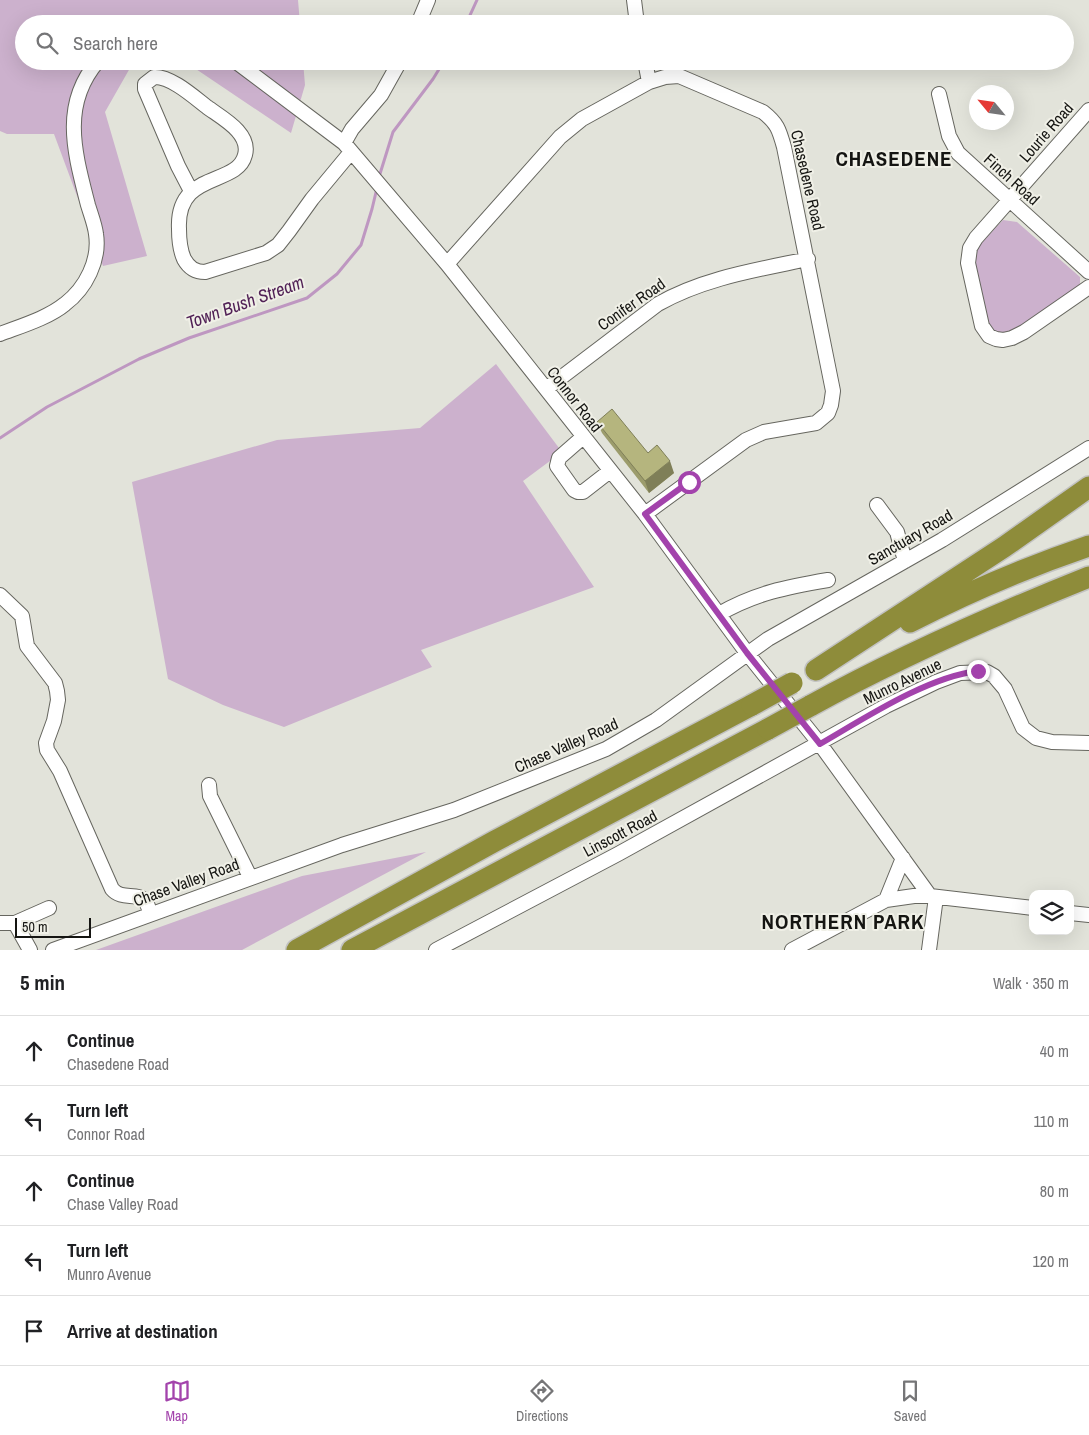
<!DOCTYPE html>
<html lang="en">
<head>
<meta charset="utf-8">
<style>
  :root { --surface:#fff; --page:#f6f6f6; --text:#202124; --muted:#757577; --line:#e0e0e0; --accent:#a343ac }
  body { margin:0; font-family:"Archivo Narrow",sans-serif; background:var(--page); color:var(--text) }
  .controls { position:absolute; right:15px; bottom:15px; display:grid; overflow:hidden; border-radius:10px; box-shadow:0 5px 20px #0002 }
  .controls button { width:45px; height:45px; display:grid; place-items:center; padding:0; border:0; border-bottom:1px solid var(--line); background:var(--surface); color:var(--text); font:25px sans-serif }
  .compass { position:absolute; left:969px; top:85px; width:45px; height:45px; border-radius:50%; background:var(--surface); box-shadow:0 5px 20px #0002; rotate:299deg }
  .scale { position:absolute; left:15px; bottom:12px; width:76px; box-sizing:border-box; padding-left:5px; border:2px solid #151512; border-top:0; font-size:14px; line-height:18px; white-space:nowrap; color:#151512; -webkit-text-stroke:4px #f0f0e7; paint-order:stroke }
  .stop { position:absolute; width:15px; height:15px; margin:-11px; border:4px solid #a343ac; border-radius:50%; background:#fff }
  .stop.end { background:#a343ac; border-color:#fff; box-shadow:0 1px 5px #0008 }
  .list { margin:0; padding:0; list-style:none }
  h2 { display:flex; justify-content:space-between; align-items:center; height:65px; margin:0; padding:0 20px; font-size:21px }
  h2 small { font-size:16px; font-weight:400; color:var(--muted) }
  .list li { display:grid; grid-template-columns:32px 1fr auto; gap:15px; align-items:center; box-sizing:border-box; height:70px; padding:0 20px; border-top:1px solid var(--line) }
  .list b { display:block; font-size:19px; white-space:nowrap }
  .list p { margin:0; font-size:16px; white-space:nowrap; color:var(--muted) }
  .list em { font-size:16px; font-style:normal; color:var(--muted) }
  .icon { flex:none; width:28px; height:28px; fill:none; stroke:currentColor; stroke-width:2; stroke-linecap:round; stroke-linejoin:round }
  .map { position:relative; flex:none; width:1089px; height:950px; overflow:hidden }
  .search { position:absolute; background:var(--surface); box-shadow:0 5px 20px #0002; left:15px; right:15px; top:15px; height:55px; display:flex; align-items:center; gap:12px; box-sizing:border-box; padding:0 18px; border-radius:28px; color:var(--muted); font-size:19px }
  .sheet { height:415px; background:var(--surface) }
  nav { display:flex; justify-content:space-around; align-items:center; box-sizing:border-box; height:70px; border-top:1px solid var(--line); background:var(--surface); font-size:14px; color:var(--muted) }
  nav a { display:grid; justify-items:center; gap:2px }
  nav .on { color:var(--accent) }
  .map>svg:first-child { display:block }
</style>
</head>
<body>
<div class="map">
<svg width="1089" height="950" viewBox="0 0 1089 950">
  <rect width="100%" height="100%" fill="#e2e3da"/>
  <path fill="#ccb1cd" d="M 0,0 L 298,0 L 300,24 L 24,24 L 24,61 L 134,61 L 105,112 L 147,256 L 103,266 L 54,134 L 7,134 L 0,131 Z
    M 184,61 L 303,61 L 305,85 L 291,133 Z
    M 1003,220 L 1017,222 L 1080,277 L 1080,283 L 1077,291 L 1003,339 L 989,333 L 972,253 Z
    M 496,364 L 562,452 L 523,481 L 594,587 L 421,650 L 432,667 L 284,727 L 223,705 L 168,679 L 132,482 L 277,440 L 420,428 Z
    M 426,852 L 242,950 L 96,950 L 302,876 Z"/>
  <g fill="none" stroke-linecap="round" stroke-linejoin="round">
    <path stroke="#be97c1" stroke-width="3" d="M 466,24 L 477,0
      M 379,177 L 393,132 L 433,79 L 444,61
      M 0,438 L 47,407 L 139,359 L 189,338 L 307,298 L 337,274 L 361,245 L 372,209 L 377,188"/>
    <g stroke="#66665f" stroke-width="16">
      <path id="minor" d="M 634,0 L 637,24
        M 418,24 L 428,0
        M 235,61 L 344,143 L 447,264 L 645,514 L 747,653 L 820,744 L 930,896 L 1033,908
        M 645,61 L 649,82
        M 939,94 L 949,136 L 958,153 L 1089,272
        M 1089,110 L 976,238 L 970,248 L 968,263 L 982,326 L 989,336 L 996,339 L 1003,340 L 1012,338 L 1024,332 L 1089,287
        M 344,143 L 352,129 L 381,95 L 400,61
        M 191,191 L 178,166 L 145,89 L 145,84 L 154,77 C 171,76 194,97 207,107 C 222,118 251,133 245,155 C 237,187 176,170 179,229 C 179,238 180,250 184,259 C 189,268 195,272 205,272 L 266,253 L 278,245 L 289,231 L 312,199 L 351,152
        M 447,264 L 560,137 L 582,119 L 649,82 L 665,77 L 679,76 L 763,112 C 777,123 779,129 784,147 L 833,391 L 831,405 L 828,413 L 816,423 L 764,432 L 746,440 L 645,514
        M 0,334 C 21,326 48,318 65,304 C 86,288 100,260 96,234 C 95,225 91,215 88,205 C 75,154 60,105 98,61
        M 546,389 L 658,304 C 704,278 756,270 808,259
        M 583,437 L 559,458 L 557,466 L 574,490 L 578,492 L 583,492 L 610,471
        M 877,505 L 897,532 L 905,561
        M 0,595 L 22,616 L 27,646 L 55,683 L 57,691 L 58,700 L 54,721 L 46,743 L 47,750 L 60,771 L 112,889 C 122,901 138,891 146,902 C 148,905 149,910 151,914
        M 719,614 C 755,593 787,587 828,580
        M 209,785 L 210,796 L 250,877
        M 886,900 L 903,858
        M 1070,913 L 1089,915
        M 0,923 L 15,923 L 49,908
        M 15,923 L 30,950
        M 53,950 L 342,845 L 454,810 L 606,749 L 656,720 L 768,639 L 942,540 L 1089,448
        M 436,950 L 618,854 L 886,706 L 936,682 L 960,673 L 987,672 L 994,676 L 1005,689 L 1023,728 L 1036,738 L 1052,742 L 1089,743
        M 792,950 L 886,900 L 914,896 L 930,896
        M 929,950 L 936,897"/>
    </g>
    <g stroke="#c2c2c1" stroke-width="24">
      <path id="highway" d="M 910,622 C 968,592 1027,567 1089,546
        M 816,670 L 1004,547 L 1089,487
        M 810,706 C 899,657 994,615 1089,577
        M 297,950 L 495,841 L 752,705
        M 352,950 L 768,729"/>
    </g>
    <use href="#minor" stroke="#fff" stroke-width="14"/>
    <use href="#highway" stroke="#8e8c3a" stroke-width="21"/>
    <g stroke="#c2c2c1" stroke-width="24" stroke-linecap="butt">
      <path id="highway-bridge" d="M 752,705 L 792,683
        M 768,729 L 810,706"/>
    </g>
    <use href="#highway-bridge" stroke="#8e8c3a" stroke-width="21"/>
  </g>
  <path fill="#9c9c6c" d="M 597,422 L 648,453 L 674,473 L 649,493 L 602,433 Z"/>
  <path fill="#7f7f58" d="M 670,461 L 674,473 L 649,493 L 645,481 Z"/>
  <path fill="#b5b57e" stroke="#7f7f58" d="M 612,409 L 648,453 L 657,445 L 670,461 L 645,481 L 597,422 Z"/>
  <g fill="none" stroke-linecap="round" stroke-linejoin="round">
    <path stroke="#a343ac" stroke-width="6" d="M 689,482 L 645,514 L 747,653 L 820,744 C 865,718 927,677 978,671"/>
  </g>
  <g text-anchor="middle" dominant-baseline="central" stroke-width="4" stroke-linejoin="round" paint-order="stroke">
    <g font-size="16" fill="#151512" stroke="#f0f0e7">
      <text transform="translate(1046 132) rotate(-49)">Lourie Road</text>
      <text transform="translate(1012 179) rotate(42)">Finch Road</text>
      <text transform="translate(808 180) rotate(77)">Chasedene Road</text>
      <text transform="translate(631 304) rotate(-35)">Conifer Road</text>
      <text transform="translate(575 399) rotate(52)">Connor Road</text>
      <text transform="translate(910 537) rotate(-30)">Sanctuary Road</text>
      <text transform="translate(902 681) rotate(-26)">Munro Avenue</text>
      <text transform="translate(566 745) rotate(-24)">Chase Valley Road</text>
      <text transform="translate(620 833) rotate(-28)">Linscott Road</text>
      <text transform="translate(186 882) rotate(-20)">Chase Valley Road</text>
    </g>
    <g font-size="18" font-style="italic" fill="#512156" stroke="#f0f0e7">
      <text transform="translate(245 302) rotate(-20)">Town Bush Stream</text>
    </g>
    <g font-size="21" font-weight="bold" letter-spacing="1" fill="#151512" stroke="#f0f0e7">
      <text x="894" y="158">CHASEDENE</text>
      <text x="843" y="921">NORTHERN PARK</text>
    </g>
  </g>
</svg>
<div class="controls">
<button><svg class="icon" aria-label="layers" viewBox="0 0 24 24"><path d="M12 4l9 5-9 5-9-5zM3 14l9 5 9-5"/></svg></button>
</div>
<svg class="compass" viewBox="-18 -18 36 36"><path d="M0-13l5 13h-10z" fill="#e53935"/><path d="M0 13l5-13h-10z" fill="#757577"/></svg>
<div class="scale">50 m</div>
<div class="stop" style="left:689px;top:482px"></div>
<div class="stop end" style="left:978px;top:671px"></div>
<div class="search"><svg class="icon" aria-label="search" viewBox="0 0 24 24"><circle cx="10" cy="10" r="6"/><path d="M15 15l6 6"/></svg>Search here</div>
</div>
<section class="sheet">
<h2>5 min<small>Walk · 350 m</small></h2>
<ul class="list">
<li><svg class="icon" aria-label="ahead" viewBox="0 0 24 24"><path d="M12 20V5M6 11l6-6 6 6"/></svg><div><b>Continue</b><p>Chasedene Road</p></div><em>40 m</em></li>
<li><svg class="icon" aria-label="left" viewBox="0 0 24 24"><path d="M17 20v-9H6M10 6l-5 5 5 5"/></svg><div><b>Turn left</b><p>Connor Road</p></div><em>110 m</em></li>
<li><svg class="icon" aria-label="ahead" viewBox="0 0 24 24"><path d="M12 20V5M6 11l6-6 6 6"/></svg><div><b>Continue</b><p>Chase Valley Road</p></div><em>80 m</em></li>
<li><svg class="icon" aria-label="left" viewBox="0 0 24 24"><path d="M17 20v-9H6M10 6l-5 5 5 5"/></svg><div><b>Turn left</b><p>Munro Avenue</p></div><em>120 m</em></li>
<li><svg class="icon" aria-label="arrive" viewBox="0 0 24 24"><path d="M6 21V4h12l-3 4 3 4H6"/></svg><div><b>Arrive at destination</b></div></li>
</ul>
</section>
<nav>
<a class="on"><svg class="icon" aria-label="map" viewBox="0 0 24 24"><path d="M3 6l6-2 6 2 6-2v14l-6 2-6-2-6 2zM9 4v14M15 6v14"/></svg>Map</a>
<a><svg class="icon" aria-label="directions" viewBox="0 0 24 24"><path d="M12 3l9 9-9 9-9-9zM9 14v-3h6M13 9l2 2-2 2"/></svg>Directions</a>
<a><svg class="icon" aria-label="saved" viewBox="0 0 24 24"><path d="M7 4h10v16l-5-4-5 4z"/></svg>Saved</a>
</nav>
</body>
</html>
